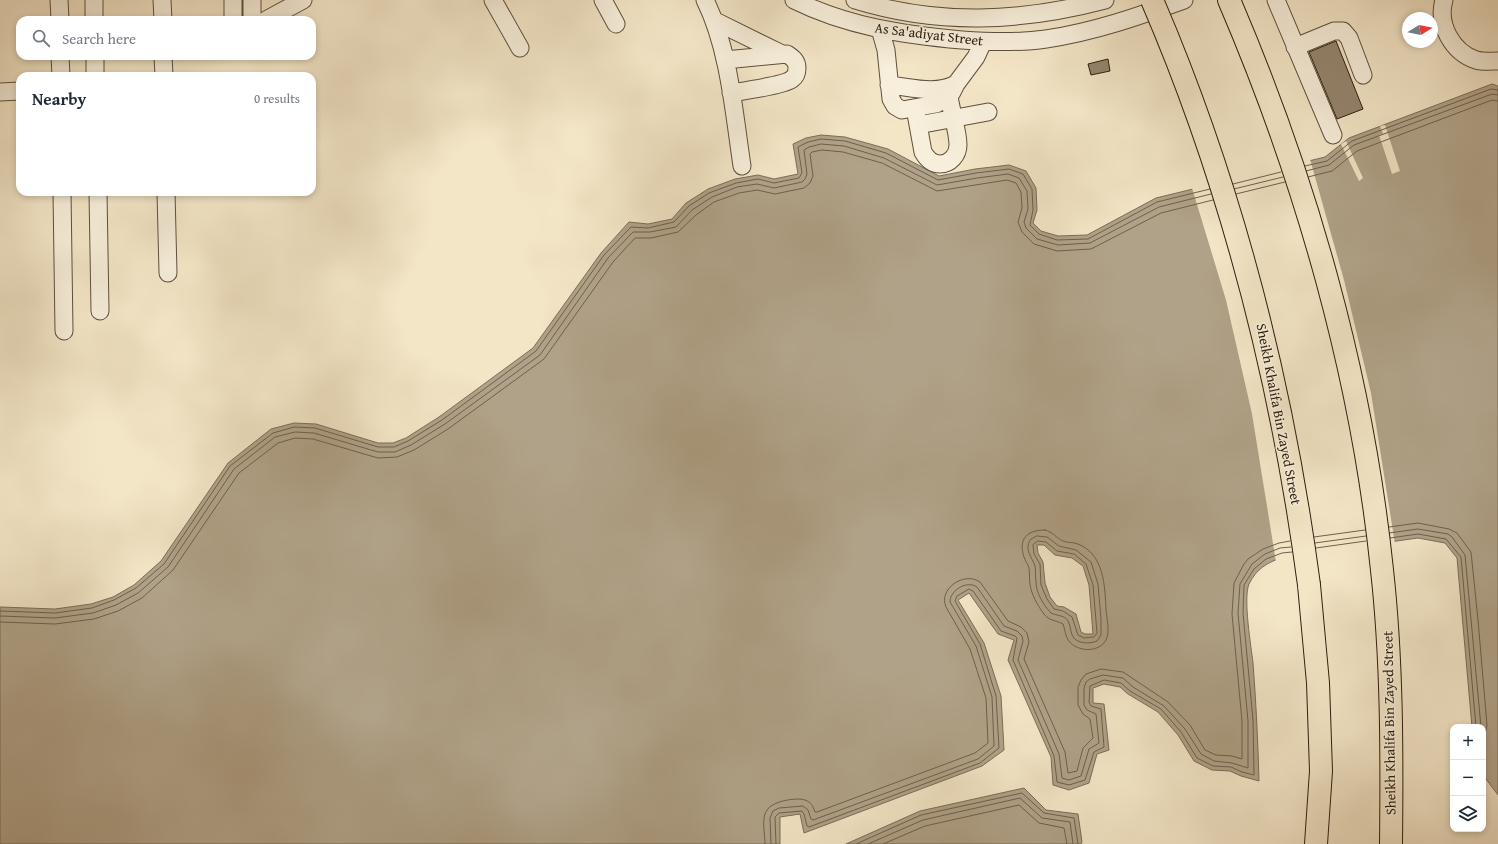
<!DOCTYPE html>
<html lang="en">
<head>
<meta charset="utf-8">
<style>
  :root { --surface:#fff; --page:#f6f6f7; --text:#1f2937; --muted:#747a83; --line:#e0e1e3 }
  body { margin:0; font-family:"Gentium Book Plus",serif; background:var(--page); color:var(--text) }
  .controls { position:absolute; right:12px; bottom:12px; display:grid; overflow:hidden; border-radius:8px; box-shadow:0 2px 6px #0003 }
  .controls button { width:36px; height:36px; display:grid; place-items:center; padding:0; border:0; border-bottom:1px solid var(--line); background:var(--surface); color:var(--text); font:20px sans-serif }
  .compass { position:absolute; left:1402px; top:12px; width:36px; height:36px; border-radius:50%; background:var(--surface); box-shadow:0 2px 6px #0003; rotate:80deg }
  .list { margin:0; padding:0; list-style:none }
  h2 { display:flex; justify-content:space-between; align-items:center; height:52px; margin:0; padding:0 16px; font-size:17px }
  h2 small { font-size:13px; font-weight:400; color:var(--muted) }
  .icon { flex:none; width:22px; height:22px; fill:none; stroke:currentColor; stroke-width:2; stroke-linecap:round; stroke-linejoin:round }
  .map { position:relative; flex:none; width:1498px; height:844px; overflow:hidden }
  .search { position:absolute; background:var(--surface); box-shadow:0 2px 6px #0003; left:16px; top:16px; width:300px; height:44px; display:flex; align-items:center; gap:10px; box-sizing:border-box; padding:0 14px; border-radius:12px; color:var(--muted); font-size:15px }
  .panel { position:absolute; background:var(--surface); box-shadow:0 2px 6px #0003; left:16px; top:72px; width:300px; height:124px; border-radius:12px }
  .map>svg:first-child { display:block }
</style>
</head>
<body>
<div class="map">
<svg width="1498" height="844" viewBox="0 0 1498 844">
  <rect width="100%" height="100%" fill="#f3e6c7"/>
  <filter id="stains"><feTurbulence type="fractalNoise" baseFrequency=".005" numOctaves="4"/><feColorMatrix values="0 0 0 0 .2 0 0 0 0 .09 0 0 0 0 .02 0 0 0 .5 -.17"/></filter>
  <radialGradient id="worn" r=".72"><stop offset=".6" stop-color="#630" stop-opacity="0"/><stop offset="1" stop-color="#630" stop-opacity=".3"/></radialGradient>
  <path fill="#b0a288" stroke="#7c6d58" fill-rule="evenodd" d="M 1492,84 L 1498,86 L 1498,795 L 1483,775 L 1483,727 L 1472,727 L 1457,558 L 1445,543 L 1418,538 L 1283,557 C 1267,563 1257,568 1249,584 C 1243,598 1251,646 1253,663 C 1256,702 1258,742 1259,781 L 1241,776 L 1230,771 L 1212,770 L 1194,761 L 1178,735 L 1158,712 L 1128,694 L 1120,687 L 1104,684 L 1093,688 L 1093,703 L 1104,704 L 1109,750 L 1097,754 L 1089,783 L 1069,790 L 1053,785 L 1051,757 L 1008,660 L 1014,640 L 998,634 L 969,593 L 958,600 L 984,643 L 1001,696 L 1004,750 L 982,766 L 804,833 L 800,814 L 780,817 L 780,844 L 0,844 L 0,607 L 55,609 L 91,604 L 113,597 L 134,585 L 161,561 L 228,463 L 271,429 L 294,423 L 316,424 L 378,443 L 393,443 L 406,438 L 439,417 L 533,348 L 601,253 L 629,222 L 648,224 L 672,219 L 686,203 L 708,189 L 735,179 L 758,175 L 774,179 L 798,174 L 793,144 L 806,138 L 821,135 L 845,137 L 888,149 L 939,176 L 975,169 L 1009,165 L 1026,171 L 1036,188 L 1037,210 L 1033,223 L 1041,231 L 1058,236 L 1087,235 L 1156,198 L 1325,157 L 1349,138 ZM 1037,545 L 1044,545 L 1055,555 L 1072,558 L 1083,566 L 1089,585 L 1093,634 L 1085,634 L 1081,632 L 1076,614 L 1064,607 L 1057,606 L 1050,597 L 1045,583 L 1043,562 L 1038,553 Z
    M 1024,788 L 1046,810 L 1078,814 L 1082,842 L 1081,844 L 846,844 L 920,811 Z"/>
  <path fill="#f3e6c7" d="M 1385,125 L 1400,171 L 1392,174 L 1379,135 L 1383,134 L 1380,126 Z
    M 1346,141 L 1363,178 L 1359,181 L 1341,144 Z
    M 1310,159 L 1344,280 L 1371,393 L 1395,544 L 1288,558 L 1276,562 L 1252,414 L 1226,300 L 1192,188 Z"/>
  <g fill="none" stroke-linecap="round" stroke-linejoin="round">
    <path stroke="#6e604c" stroke-width="1" d="M 1305,166 L 1327,161 L 1352,141 L 1491,89 L 1498,90
      M 1306,171 L 1329,165 L 1354,145 L 1492,94 L 1498,95
      M 1308,177 L 1332,171 L 1357,151 L 1492,100 L 1498,101
      M 1233,184 L 1281,172
      M 1234,189 L 1283,177
      M 1236,194 L 1285,182
      M 1389,527 L 1418,523 L 1449,529 L 1457,533 L 1471,552 L 1478,620 L 1487,725 L 1486,731 L 1483,736
      M 1045,530 C 1053,532 1056,538 1063,541 C 1068,543 1073,542 1078,544 C 1104,554 1105,586 1106,610 C 1107,619 1110,632 1106,640 C 1099,653 1077,652 1069,641 C 1065,636 1065,629 1063,624 C 1056,620 1049,621 1044,614 C 1038,606 1031,594 1030,584 C 1029,579 1030,573 1029,568 C 1028,564 1025,561 1024,557 C 1018,539 1027,530 1045,530 Z
      M 1389,533 L 1418,529 L 1448,534 L 1452,537 L 1465,555 L 1481,727
      M 1037,536 L 1047,537 L 1059,546 L 1076,550 L 1091,562 L 1098,584 L 1101,619 L 1101,635 L 1097,641 C 1090,644 1078,644 1073,637 C 1070,632 1071,626 1068,621 C 1065,615 1057,616 1051,613 C 1044,606 1036,593 1036,582 C 1035,577 1036,572 1035,566 C 1032,557 1024,550 1030,540 Z
      M 1314,537 L 1365,530
      M 1390,538 L 1418,534 L 1446,539 L 1461,557 L 1476,727
      M 1038,541 L 1046,542 L 1057,551 L 1074,554 L 1086,564 L 1093,585 L 1097,633 L 1094,637 L 1084,638 L 1078,635 L 1072,617 L 1063,611 L 1054,609 L 1047,599 L 1041,585 L 1040,564 L 1034,554 L 1033,545 Z
      M 1315,543 L 1366,536
      M 1316,548 L 1366,541
      M 0,611 L 55,613 L 92,608 L 114,600 L 136,588 L 164,564 L 230,466 L 273,433 L 294,427 L 315,428 L 378,447 L 394,447 L 408,441 L 442,420 L 536,351 L 604,255 L 631,227 L 648,228 L 674,222 L 689,206 L 709,193 L 736,183 L 758,179 L 774,183 L 799,178 L 802,173 L 798,147 L 808,142 L 821,139 L 845,141 L 886,153 L 938,180 L 976,173 L 1009,169 L 1023,174 L 1032,189 L 1033,210 L 1030,225 L 1039,234 L 1057,240 L 1088,239 L 1157,202 L 1210,189
      M 0,616 L 55,618 L 93,613 L 116,605 L 138,593 L 168,567 L 234,469 L 275,437 L 295,432 L 314,433 L 378,452 L 395,452 L 411,445 L 445,424 L 540,355 L 608,258 L 633,232 L 650,232 L 676,227 L 692,210 L 712,197 L 737,187 L 757,184 L 774,188 L 802,182 L 805,179 L 807,174 L 804,150 L 809,147 L 821,144 L 844,146 L 884,158 L 937,185 L 977,178 L 1008,174 L 1019,178 L 1027,191 L 1028,209 L 1024,222 L 1026,228 L 1037,239 L 1058,245 L 1090,243 L 1159,207 L 1211,194
      M 0,622 L 55,624 L 94,619 L 118,611 L 142,598 L 173,570 L 239,473 L 278,443 L 295,438 L 313,439 L 378,458 L 397,457 L 414,450 L 448,429 L 544,359 L 613,262 L 635,238 L 651,238 L 678,232 L 696,215 L 714,202 L 739,193 L 757,190 L 775,194 L 804,188 L 810,183 L 813,176 L 810,154 L 812,152 L 822,150 L 843,152 L 882,163 L 937,191 L 1007,180 L 1016,183 L 1021,192 L 1022,208 L 1018,222 L 1022,232 L 1034,244 L 1057,251 L 1091,249 L 1161,213 L 1213,200
      M 765,844 C 765,834 761,818 767,810 C 772,801 797,797 805,800 C 811,802 813,806 815,812 L 817,812 L 975,753 L 988,743 L 986,698 L 970,649 L 946,607 C 938,589 964,571 980,582 L 1008,621 L 1021,627 L 1027,633 L 1029,642 L 1024,659 L 1065,752 L 1068,773 L 1077,771 L 1083,748 L 1093,738 L 1090,719 L 1083,714 L 1078,705 L 1078,687 L 1081,680 L 1086,674 L 1101,669 L 1123,672 L 1168,702 L 1190,725 L 1205,750 L 1216,755 L 1232,756 L 1242,759 L 1242,721 L 1232,614 L 1234,583 L 1244,564 L 1248,559 L 1263,549 L 1279,543 L 1290,541
      M 771,844 L 770,818 L 773,811 L 779,808 L 803,806 L 808,810 L 811,819 L 813,820 L 978,759 L 994,746 L 992,697 L 976,646 L 950,602 C 950,590 967,580 977,587 L 1004,626 L 1017,631 L 1022,636 L 1023,641 L 1018,660 L 1059,754 L 1062,778 L 1069,780 L 1081,776 L 1089,749 L 1099,743 L 1096,714 L 1087,710 L 1084,705 L 1084,688 L 1086,682 L 1090,679 L 1103,675 L 1123,678 L 1133,687 L 1164,706 L 1185,729 L 1201,754 L 1214,761 L 1232,763 L 1248,768 L 1248,721 L 1238,613 L 1240,584 L 1252,564 L 1265,554 L 1280,548 L 1291,547
      M 776,844 L 775,817 L 779,813 L 802,811 L 804,814 L 807,826 L 809,827 L 980,763 L 999,748 L 996,696 L 980,644 L 955,601 L 957,596 L 969,589 L 973,591 L 1001,631 L 1015,636 L 1017,638 L 1013,660 L 1054,756 L 1057,782 L 1069,785 L 1085,780 L 1094,752 L 1104,747 L 1101,709 L 1091,706 L 1089,702 L 1090,686 L 1104,680 L 1121,683 L 1130,691 L 1161,709 L 1181,732 L 1197,758 L 1213,766 L 1231,767 L 1242,772 L 1254,775 L 1253,720 L 1243,613 L 1244,585 L 1254,569 L 1266,559 L 1282,553 L 1292,552
      M 856,844 L 921,815 L 1022,793 L 1044,813 L 1074,818 L 1078,844
      M 868,844 L 923,820 L 1020,798 L 1042,818 L 1070,822 L 1073,844
      M 883,844 L 925,826 L 1019,805 L 1039,823 L 1064,828 L 1067,844"/>
  </g>
  <path fill="#94866f" stroke="#2d1e0f" d="M 1336,41 L 1363,109 L 1337,119 L 1309,52 Z
    M 1108,59 L 1110,71 L 1091,75 L 1088,64 Z"/>
  <g fill="none" stroke-linecap="round" stroke-linejoin="round">
    <g stroke="#5e503d" stroke-width="19">
      <path id="minor" d="M 59,0 L 60,20
        M 94,0 L 94,20
        M 162,0 L 163,20
        M 493,0 L 520,48
        M 603,0 L 616,24
        M 705,0 C 729,48 734,113 742,166
        M 794,0 C 846,26 904,35 962,40 C 990,42 1018,43 1046,39 C 1094,32 1139,16 1184,0
        M 855,0 C 939,26 1021,22 1105,0
        M 1276,0 L 1333,135
        M 1444,0 C 1437,24 1452,52 1476,60 C 1483,62 1491,61 1498,61
        M 233,20 L 233,0
        M 252,20 L 252,0
        M 266,20 L 303,0
        M 715,21 L 782,54
        M 880,29 L 886,50 L 891,99 L 895,106 L 902,110 L 936,104 L 945,99 L 952,92 L 956,84 L 976,57 L 983,42
        M 1295,47 L 1334,31 L 1343,31 L 1349,38 L 1363,75
        M 60,56 L 61,76
        M 95,56 L 95,76
        M 163,56 L 164,76
        M 725,60 L 787,54 C 793,58 797,61 797,68 C 797,73 795,77 792,79 C 785,85 743,91 731,93
        M 889,85 C 911,87 935,95 956,84
        M 0,92 L 20,91
        M 915,108 L 923,152 C 927,159 932,164 940,164 C 950,164 958,155 958,145 C 958,131 951,111 949,96
        M 918,125 L 988,112
        M 62,192 L 64,331
        M 98,192 L 100,311
        M 166,192 L 168,273"/>
    </g>
    <g stroke="#2d1e0f" stroke-width="24">
      <path id="highway" d="M 1229,0 C 1306,179 1362,376 1382,570 C 1392,660 1392,753 1391,844
        M 1309,585 L 1318,683 L 1321,771 L 1316,844"/>
    </g>
    <use href="#minor" stroke="#f7efdb" stroke-width="17"/>
    <use href="#highway" stroke="#f3e6c7" stroke-width="22"/>
    <g stroke="#2d1e0f" stroke-width="24" stroke-linecap="butt">
      <path id="highway-bridge" d="M 1152,0 C 1233,188 1282,382 1309,585"/>
    </g>
    <use href="#highway-bridge" stroke="#f3e6c7" stroke-width="22"/>
  </g>
  <g text-anchor="middle" dominant-baseline="central" stroke-width="3" stroke-linejoin="round" paint-order="stroke">
    <g font-size="14" fill="#2d1e0f" stroke="#f7efdb">
      <text transform="translate(929 34) rotate(7)">As Sa'adiyat Street</text>
      <text transform="translate(1279 414) rotate(79)">Sheikh Khalifa Bin Zayed Street</text>
      <text transform="translate(1389 723) rotate(-91)">Sheikh Khalifa Bin Zayed Street</text>
    </g>
  </g>
  <rect width="100%" height="100%" filter="url(#stains)"/>
  <rect width="100%" height="100%" fill="url(#worn)"/>
</svg>
<div class="controls">
<button>+</button>
<button>−</button>
<button><svg class="icon" aria-label="layers" viewBox="0 0 24 24"><path d="M12 4l9 5-9 5-9-5zM3 14l9 5 9-5"/></svg></button>
</div>
<svg class="compass" viewBox="-18 -18 36 36"><path d="M0-13l5 13h-10z" fill="#e53935"/><path d="M0 13l5-13h-10z" fill="#747a83"/></svg>
<div class="search"><svg class="icon" aria-label="search" viewBox="0 0 24 24"><circle cx="10" cy="10" r="6"/><path d="M15 15l6 6"/></svg>Search here</div>
<section class="panel">
<h2>Nearby<small>0 results</small></h2>
<ul class="list">
</ul>
</section>
</div>
</body>
</html>
